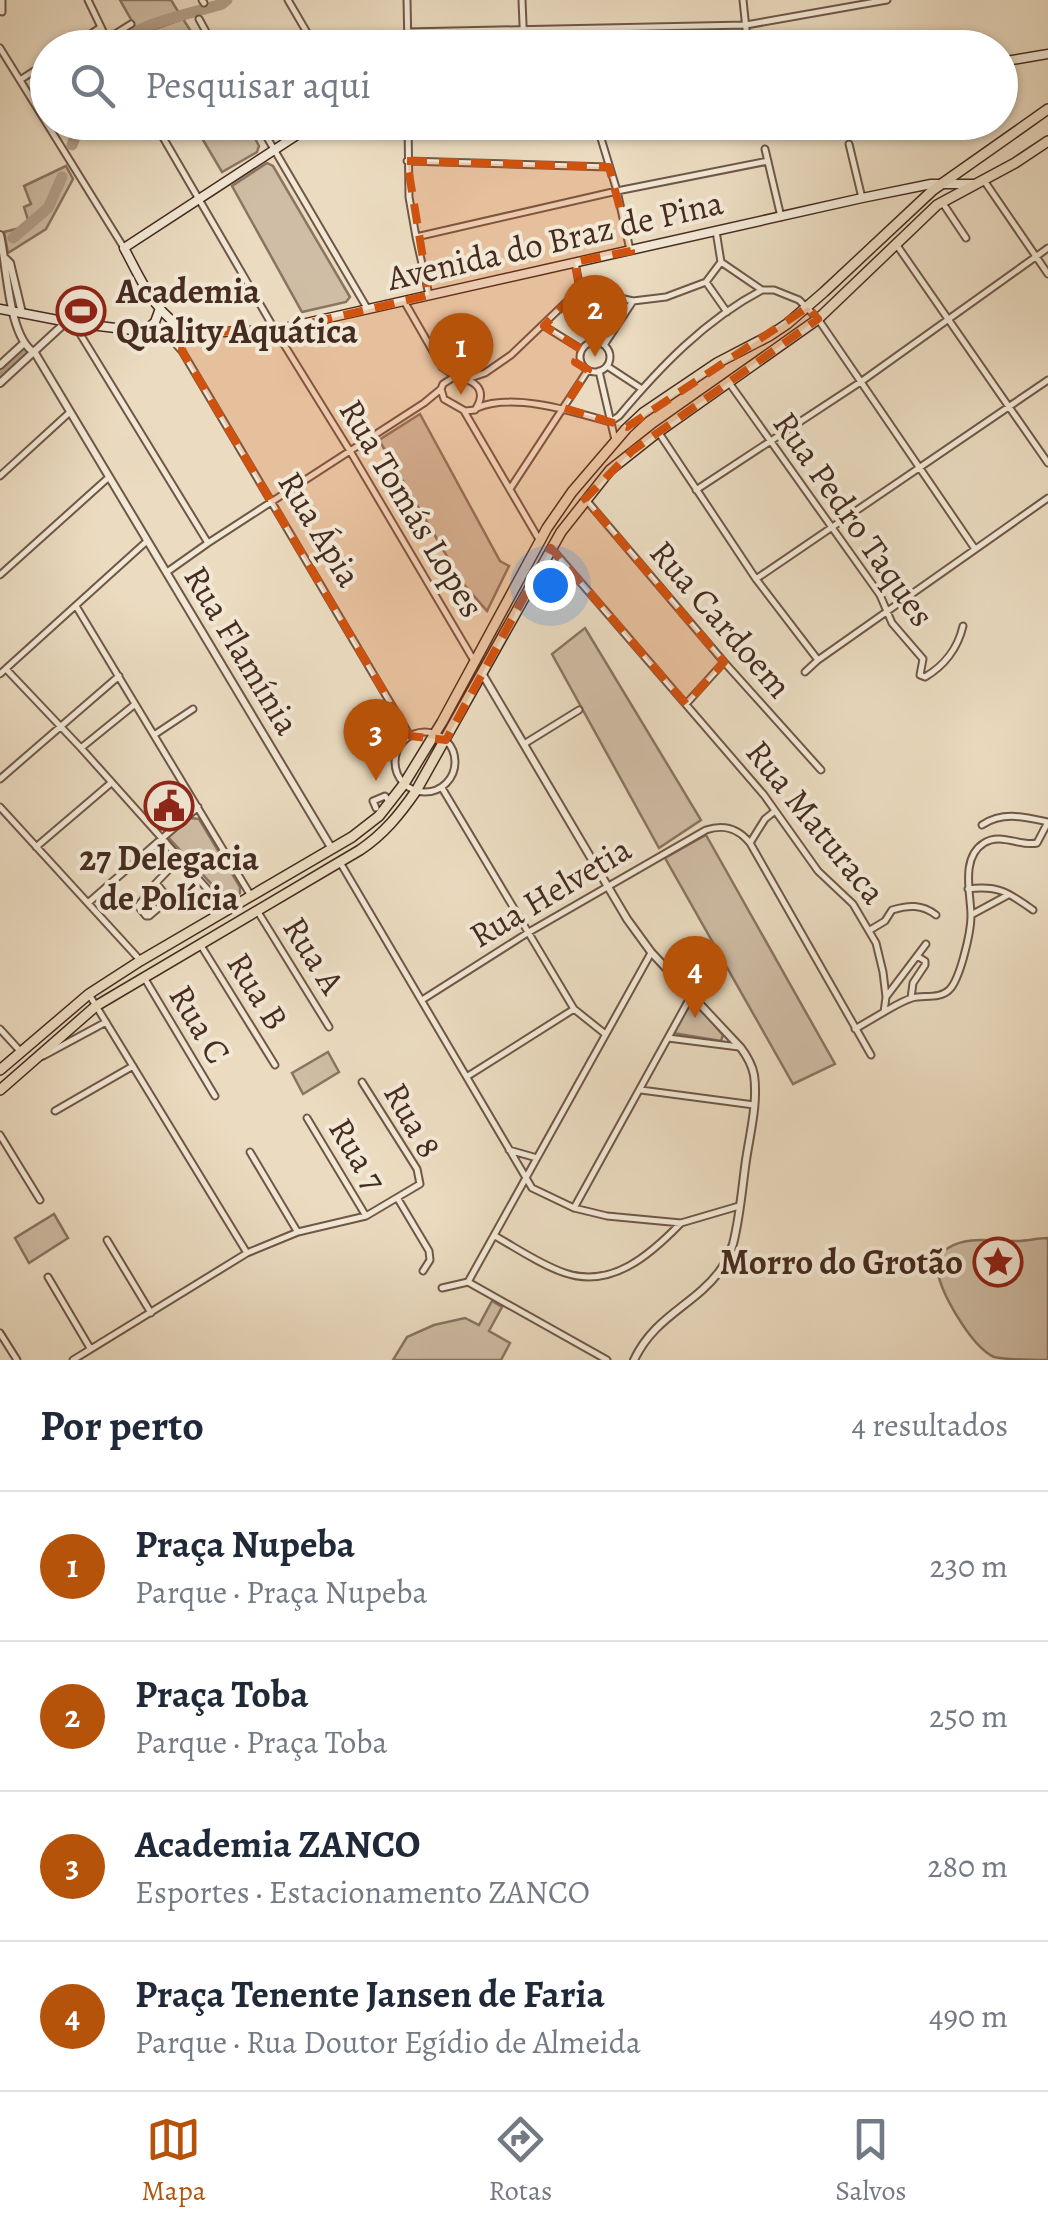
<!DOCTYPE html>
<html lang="pt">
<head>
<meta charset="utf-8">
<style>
  :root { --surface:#fff; --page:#f6f6f7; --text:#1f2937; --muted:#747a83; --line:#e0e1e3; --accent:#b45309 }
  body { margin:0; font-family:Alegreya,serif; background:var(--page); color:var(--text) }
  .you { position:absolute; left:550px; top:585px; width:35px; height:35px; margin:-25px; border:8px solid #fff; border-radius:50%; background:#1a73e8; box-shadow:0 0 0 15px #1a73e833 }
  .badge { display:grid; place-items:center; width:65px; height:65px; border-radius:50%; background:var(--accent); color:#fff; font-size:32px; font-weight:700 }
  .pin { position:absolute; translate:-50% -82px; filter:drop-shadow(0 2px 5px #0008) }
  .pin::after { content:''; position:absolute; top:52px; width:35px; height:30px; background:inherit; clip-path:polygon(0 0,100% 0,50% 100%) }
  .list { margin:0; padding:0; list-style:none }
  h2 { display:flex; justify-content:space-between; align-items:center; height:130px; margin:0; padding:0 40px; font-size:42px }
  h2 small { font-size:32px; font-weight:400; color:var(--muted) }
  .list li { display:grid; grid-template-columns:65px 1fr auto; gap:30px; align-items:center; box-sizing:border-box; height:150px; padding:0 40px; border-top:2px solid var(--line) }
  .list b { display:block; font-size:38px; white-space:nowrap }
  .list p { margin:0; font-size:32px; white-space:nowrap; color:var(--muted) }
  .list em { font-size:32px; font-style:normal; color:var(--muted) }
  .icon { flex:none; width:55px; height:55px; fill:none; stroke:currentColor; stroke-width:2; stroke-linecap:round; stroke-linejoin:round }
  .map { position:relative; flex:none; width:1048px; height:1360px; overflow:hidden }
  .search { position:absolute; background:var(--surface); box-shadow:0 2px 8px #0004; left:30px; right:30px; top:30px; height:110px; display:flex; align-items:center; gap:25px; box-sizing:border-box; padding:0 35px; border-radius:55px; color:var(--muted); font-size:38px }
  .sheet { height:730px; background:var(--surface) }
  nav { display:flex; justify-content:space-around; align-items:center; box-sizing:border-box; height:140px; border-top:2px solid var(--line); background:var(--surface); font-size:28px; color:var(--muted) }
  nav a { display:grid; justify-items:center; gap:5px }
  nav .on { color:var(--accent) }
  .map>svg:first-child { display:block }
</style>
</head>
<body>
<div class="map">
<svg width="1048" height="1360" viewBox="0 0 1048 1360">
  <rect width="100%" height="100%" fill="#ebdbc0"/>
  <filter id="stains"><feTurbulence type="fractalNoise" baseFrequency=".002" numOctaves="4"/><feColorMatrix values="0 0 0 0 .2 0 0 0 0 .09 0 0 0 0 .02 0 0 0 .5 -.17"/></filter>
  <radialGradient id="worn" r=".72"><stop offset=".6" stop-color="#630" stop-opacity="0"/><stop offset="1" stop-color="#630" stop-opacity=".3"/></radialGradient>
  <path fill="#cfbda5" stroke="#8a7462" stroke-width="2.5" d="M 120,0 L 171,0 L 179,13 L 150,21 L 136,28 Z
    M 183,19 L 201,47 L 148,47 L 140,34 Z
    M 193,123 L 247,123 L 259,146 L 257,152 L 222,172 Z
    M 267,163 L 273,166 L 350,297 L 346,302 L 302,312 L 232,186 Z
    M 66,166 L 73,179 L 46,229 L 8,253 L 4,232 L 24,227 L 29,223 L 24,207 L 31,204 L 24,186 Z
    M 420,414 L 500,561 L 509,566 L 487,611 L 462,582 L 379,440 Z
    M 585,628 L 701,820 L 659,848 L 552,654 Z
    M 190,818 L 199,819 L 240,887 L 240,893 L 229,903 L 168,837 Z
    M 706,835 L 835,1064 L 793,1084 L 665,858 Z
    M 695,1003 L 723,1035 L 721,1041 L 673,1033 L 688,1004 Z
    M 328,1052 L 339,1072 L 303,1094 L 292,1073 Z
    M 54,1214 L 68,1238 L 29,1263 L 15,1238 Z
    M 1048,1238 L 1048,1360 C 1032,1360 1008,1360 994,1357 C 972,1347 939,1292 937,1267 C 937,1259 942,1252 948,1248 C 968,1235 994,1242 1017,1241 C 1027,1241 1038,1238 1048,1238 Z
    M 492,1301 L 502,1307 L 489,1331 L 510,1343 L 501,1360 L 393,1360 L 407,1337 L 434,1325 L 465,1318 L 479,1325 Z"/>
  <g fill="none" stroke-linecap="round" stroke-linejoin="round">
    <path stroke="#b39f89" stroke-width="11" d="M 117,45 C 135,24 194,13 222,4 L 227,0
      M 72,145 L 81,122
      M 13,238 L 48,208 L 62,177
      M 0,372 L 22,352"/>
    <g stroke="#6f5747" stroke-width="9">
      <path id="minor" d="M 88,0 L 111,48
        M 202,0 L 204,3
        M 288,0 L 316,48
        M 407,0 L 408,48
        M 522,0 L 524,48
        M 743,0 L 748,48
        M 2,12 L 2,0
        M 199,19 L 215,48
        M 587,29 L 588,48
        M 407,32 L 746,25 L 887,0
        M 107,39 L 131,24
        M 0,48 L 124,248
        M 70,48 L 101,27
        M 20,80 L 48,62
        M 154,122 L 275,330 L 350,451 L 473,659
        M 258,122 L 367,308
        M 408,122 L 409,197 L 416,237 L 429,295
        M 596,122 L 617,191 L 630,250
        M 849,144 L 862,198
        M 765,149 L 781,217
        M 407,161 L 609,167
        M 985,182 L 1048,274
        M 942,202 L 966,238
        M 716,231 L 721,262 L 762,290 L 774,290 L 799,300 L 818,319 L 975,549
        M 416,237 L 617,191 L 768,161
        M 896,244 L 1048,463
        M 575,262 L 590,342
        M 706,282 L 727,312
        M 404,301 L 442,367 L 455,376
        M 74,324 L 208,543
        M 544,326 L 581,349
        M 167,334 L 182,351 L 410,736
        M580 357a15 15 0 1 1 30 0a15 15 0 1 1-30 0Z
        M 604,345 L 633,301
        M 607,366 L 642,389
        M 599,371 L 615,440
        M 454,377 C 474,379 489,389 475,410 L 465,411 L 444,399 L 441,389 L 443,384 Z
        M 467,379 L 485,373 L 511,355 L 580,289 L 633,301 L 666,297 L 706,282 L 721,262
        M 730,384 L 880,595 L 892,623 L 923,659 L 920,675 L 925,677 C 944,666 958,648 963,626
        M 477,408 C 512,392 575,412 610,422
        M 464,411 L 540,541
        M 610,422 L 619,416 C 660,367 705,320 762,290
        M 659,433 L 756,579 L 818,660
        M 0,476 L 70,412
        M 510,489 L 588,370
        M 696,490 L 862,381 L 1048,248
        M 587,501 L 724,662 L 821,770
        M 551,548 L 764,795 L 818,871 L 853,904 L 876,943 L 883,972 L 886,997 L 884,1012 L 855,1029
        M 167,572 L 208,543 L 424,403 L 441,389
        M 0,575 L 109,477
        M 756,579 L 1048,380
        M 76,606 L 251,896
        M 6,669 L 81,748 L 227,911
        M 805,672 L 818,660 L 1048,498
        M 0,674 L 147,541
        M 686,704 L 724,662
        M395 762a30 30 0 1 1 60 0a30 30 0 1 1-60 0Z
        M 154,735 L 193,709
        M 524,744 L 579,710
        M 81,748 L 134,705
        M 0,779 L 119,676
        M 442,788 L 574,1009 L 604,1033
        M 0,807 L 140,960
        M 376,808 L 373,801 L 385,796 L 389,801
        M 982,825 C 1003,811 1025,817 1048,822
        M 750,843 L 765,819 L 775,811
        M 36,847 L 111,783
        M 341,864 L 532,1188 L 574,1208 L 607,1216 L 681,1223 L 739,1206
        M 156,883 L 138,906 L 146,916 L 149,916 L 169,899 L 156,883 L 179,859
        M 968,889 C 999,885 1009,893 1033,910
        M 88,903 L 198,807
        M 258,912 L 329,1027
        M 971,915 L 1008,895
        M 870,930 L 885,921 L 892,910 C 908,905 922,904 936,915
        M 200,944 L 275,1065
        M 145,979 L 215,1096
        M 90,996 L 247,1253
        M 886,997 L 926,944
        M 911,998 L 913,983 L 925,965 L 925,961 L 917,956
        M 422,1000 L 529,932 L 706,830 C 724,824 738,828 750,843 L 871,1055
        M 884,1012 C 893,1007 902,1001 912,998 C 923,995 940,999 949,990 C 960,980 971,932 971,916 C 971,894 960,858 984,843 C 1001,832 1020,847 1037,843 L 1048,822
        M 0,1029 L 21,1052
        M 668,1038 L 739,1047
        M 43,1056 L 106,1022
        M 468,1076 L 574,1009
        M 641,1090 L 754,1105
        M 55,1111 L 133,1066
        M 307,1118 L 366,1216
        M 0,1135 L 40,1200
        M 509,1150 L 537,1158
        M 250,1152 L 297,1231
        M 398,1199 L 429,1251 L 430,1260 L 423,1271
        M 574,1208 L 691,996
        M 495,1236 C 518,1249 541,1265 565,1273 C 612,1289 651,1254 681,1223
        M 107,1240 L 151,1313
        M 48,1277 L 90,1348
        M 468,1282 L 651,953
        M 442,1288 L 468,1282 L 607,1360
        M 0,1333 L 17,1360
        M 73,1360 L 247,1253 L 298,1232 L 366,1216 L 420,1184 L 417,1169 L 362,1082"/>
    </g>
    <g stroke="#6f5747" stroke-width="10">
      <path id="tertiary" d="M 0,235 C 7,264 8,338 35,353 L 332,849
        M 6,259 L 10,263 L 22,313
        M 0,365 L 23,344
        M 0,383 L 66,322
        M 483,675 L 627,919 L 651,952 L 741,1048 C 747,1056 752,1065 754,1075 C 758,1103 750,1133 746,1160 C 742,1188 740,1217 733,1244 C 730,1254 725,1264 719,1272 C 693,1306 655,1316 634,1360"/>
    </g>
    <g stroke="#462b1f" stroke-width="11">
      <path id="secondary" d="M 1000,62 L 1048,54
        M 0,309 L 73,323 L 167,334 L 275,330 L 862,198 L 931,184 L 973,184
        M 143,332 L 155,322 L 159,311
        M 189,332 C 154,314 142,281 124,248 L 317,122"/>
    </g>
    <g stroke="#462b1f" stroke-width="12">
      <path id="primary" d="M 0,1070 L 89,994 L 140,961 L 352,837 L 379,816 L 404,784 L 442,722 L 547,528 L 572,492 L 626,429 L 643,413 L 717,363 L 769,336 L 787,324 L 824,292 L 933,190 L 1048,109
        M 0,1090 L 96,1006 L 360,850 C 384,834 400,814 416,791 L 561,532 L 610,470 L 658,432 L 818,319 L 937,205 L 1015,163 L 1048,141"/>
    </g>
    <use href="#minor" stroke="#f2e8d6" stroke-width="5"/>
    <use href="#tertiary" stroke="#f2e8d6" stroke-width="6"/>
    <use href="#secondary" stroke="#f2e8d6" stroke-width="8"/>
    <use href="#primary" stroke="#ebdbc0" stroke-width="9"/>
  </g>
  <path fill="#d0520f" fill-opacity="0.2" stroke="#d0520f" stroke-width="8" stroke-dasharray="20 12" stroke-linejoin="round" d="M 407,161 L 609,167 L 631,251 L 575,262 L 580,289 L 544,326 L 581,349 L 575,362 L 588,370 L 564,408 L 627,427 L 808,307 L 818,319 L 632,451 L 585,499 L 724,662 L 686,704 L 551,548 L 446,740 L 410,736 L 182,351 L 183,334 L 289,328 L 429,295 Z"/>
  <defs>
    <g id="stadium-ring" transform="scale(2.5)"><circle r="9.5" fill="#f2e8d6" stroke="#8f2418" stroke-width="1.5"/><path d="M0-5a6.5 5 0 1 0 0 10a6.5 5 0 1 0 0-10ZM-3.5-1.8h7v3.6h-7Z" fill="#8f2418"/></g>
    <g id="civic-ring" transform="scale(2.5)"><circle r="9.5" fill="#f2e8d6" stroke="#8f2418" stroke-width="1.5"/><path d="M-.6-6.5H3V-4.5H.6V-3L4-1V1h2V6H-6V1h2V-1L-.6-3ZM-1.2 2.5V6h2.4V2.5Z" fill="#8f2418"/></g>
    <g id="sight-ring" transform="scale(2.5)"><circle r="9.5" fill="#f2e8d6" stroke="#8f2418" stroke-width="1.5"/><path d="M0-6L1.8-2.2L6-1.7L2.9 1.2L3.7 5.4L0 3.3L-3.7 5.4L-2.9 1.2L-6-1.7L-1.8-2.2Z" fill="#8f2418"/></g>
  </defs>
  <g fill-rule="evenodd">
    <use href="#stadium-ring" x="81" y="311"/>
    <use href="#civic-ring" x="169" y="806"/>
    <use href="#sight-ring" x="998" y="1262"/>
  </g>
  <g text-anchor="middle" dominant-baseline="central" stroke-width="8" stroke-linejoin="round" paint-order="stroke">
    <g font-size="35" fill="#462b1f" stroke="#f2e8d6">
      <text transform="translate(555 240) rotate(-13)">Avenida do Braz de Pina</text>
      <text transform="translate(412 508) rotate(59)">Rua Tomás Lopes</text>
      <text transform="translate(854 519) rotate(55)">Rua Pedro Taques</text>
      <text transform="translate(320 529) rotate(59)">Rua Ápia</text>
      <text transform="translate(721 619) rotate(49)">Rua Cardoem</text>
      <text transform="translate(242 650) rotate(59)">Rua Flamínia</text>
      <text transform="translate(816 822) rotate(51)">Rua Maturaca</text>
      <text transform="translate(550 892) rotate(-31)">Rua Helvetia</text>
      <text transform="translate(314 955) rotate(58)">Rua A</text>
      <text transform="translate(258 991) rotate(58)">Rua B</text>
      <text transform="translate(200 1024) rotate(59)">Rua C</text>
      <text transform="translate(413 1120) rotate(60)">Rua 8</text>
      <text transform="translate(358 1154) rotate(59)">Rua 7</text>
    </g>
    <g font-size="35" font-weight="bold" fill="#462b1f" stroke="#f2e8d6" text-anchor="start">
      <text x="116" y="291">Academia<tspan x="116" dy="40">Quality Aquática</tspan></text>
      <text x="169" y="858" text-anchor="middle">27 Delegacia<tspan x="169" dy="40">de Polícia</tspan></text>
      <text x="963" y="1262" text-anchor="end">Morro do Grotão</text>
    </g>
  </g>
  <rect width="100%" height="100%" filter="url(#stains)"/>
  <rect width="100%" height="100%" fill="url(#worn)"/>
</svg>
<div class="you"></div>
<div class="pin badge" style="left:461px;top:395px">1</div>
<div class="pin badge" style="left:595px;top:357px">2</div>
<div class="pin badge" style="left:376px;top:781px">3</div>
<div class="pin badge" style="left:695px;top:1018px">4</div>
<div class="search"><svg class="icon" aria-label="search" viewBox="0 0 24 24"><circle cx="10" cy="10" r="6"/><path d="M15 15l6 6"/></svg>Pesquisar aqui</div>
</div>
<section class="sheet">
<h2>Por perto<small>4 resultados</small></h2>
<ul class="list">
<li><span class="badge">1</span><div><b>Praça Nupeba</b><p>Parque · Praça Nupeba</p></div><em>230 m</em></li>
<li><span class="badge">2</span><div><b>Praça Toba</b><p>Parque · Praça Toba</p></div><em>250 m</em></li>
<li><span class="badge">3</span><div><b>Academia ZANCO</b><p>Esportes · Estacionamento ZANCO</p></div><em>280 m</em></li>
<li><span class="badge">4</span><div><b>Praça Tenente Jansen de Faria</b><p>Parque · Rua Doutor Egídio de Almeida</p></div><em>490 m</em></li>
</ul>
</section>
<nav>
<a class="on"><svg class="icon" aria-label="map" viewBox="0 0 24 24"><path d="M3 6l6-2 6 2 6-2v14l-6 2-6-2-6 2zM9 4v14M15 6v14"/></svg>Mapa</a>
<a><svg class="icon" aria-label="directions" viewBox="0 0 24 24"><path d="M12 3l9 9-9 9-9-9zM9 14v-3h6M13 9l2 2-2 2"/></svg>Rotas</a>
<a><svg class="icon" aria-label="saved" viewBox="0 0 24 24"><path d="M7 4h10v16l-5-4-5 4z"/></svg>Salvos</a>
</nav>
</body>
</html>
